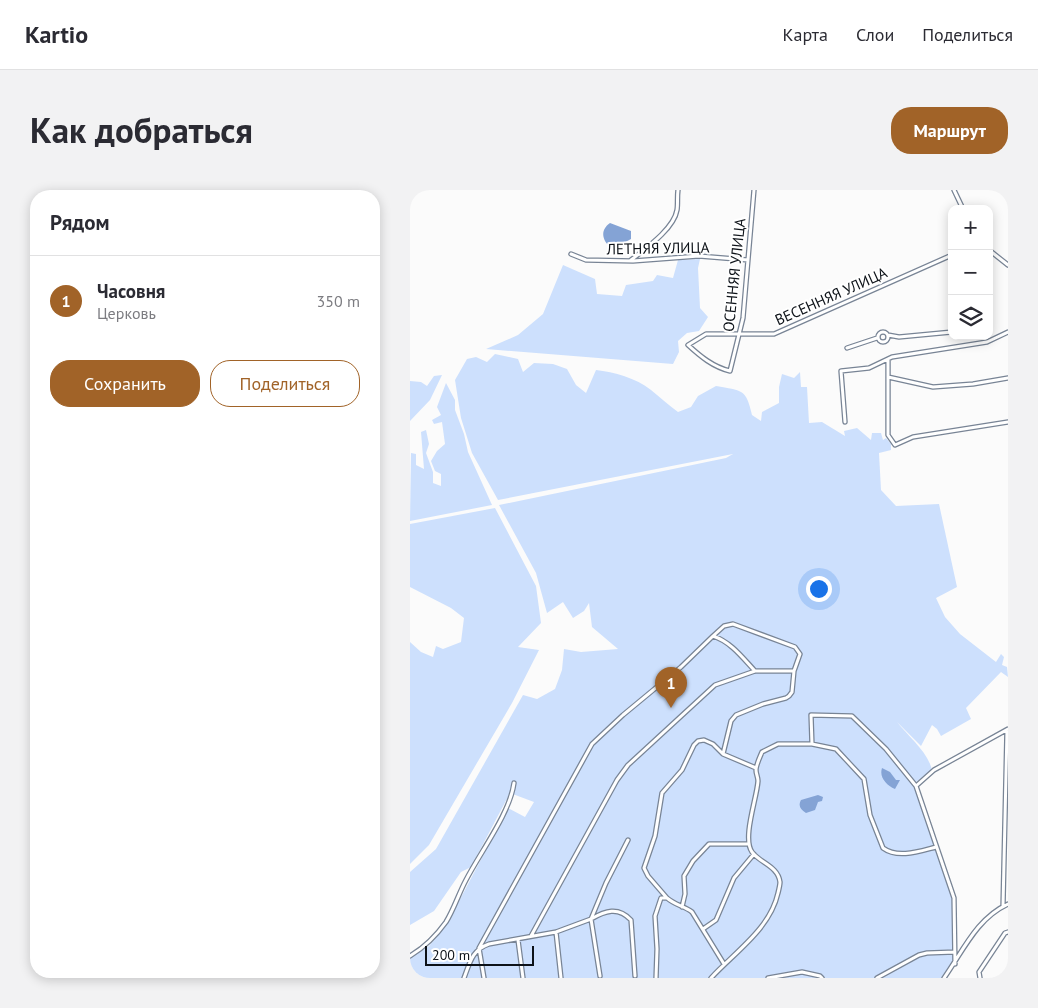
<!DOCTYPE html>
<html lang="ru">
<head>
<meta charset="utf-8">
<style>
  :root { --surface:#fff; --page:#f2f2f3; --text:#2b2b33; --muted:#7c7c81; --line:#e1e1e2; --accent:#a16328 }
  body { margin:0; font-family:"PT Sans",sans-serif; background:var(--page); color:var(--text) }
  .controls { position:absolute; right:15px; top:15px; display:grid; overflow:hidden; border-radius:10px; box-shadow:0 2px 12px #0003 }
  .controls button { width:45px; height:45px; display:grid; place-items:center; padding:0; border:0; border-bottom:1px solid var(--line); background:var(--surface); color:var(--text); font:25px sans-serif }
  .scale { position:absolute; left:15px; bottom:12px; width:109px; box-sizing:border-box; padding-left:5px; border:2px solid #0d1218; border-top:0; font-size:14px; line-height:18px; white-space:nowrap; color:#0d1218; -webkit-text-stroke:4px #fff; paint-order:stroke }
  .you { position:absolute; left:408px; top:398px; width:18px; height:18px; margin:-12px; border:4px solid #fff; border-radius:50%; background:#1a73e8; box-shadow:0 0 0 8px #1a73e833 }
  .badge { display:grid; place-items:center; width:32px; height:32px; border-radius:50%; background:var(--accent); color:#fff; font-size:16px; font-weight:700 }
  .pin { position:absolute; translate:-50% -41px; filter:drop-shadow(0 1px 2px #0008) }
  .pin::after { content:''; position:absolute; top:26px; width:18px; height:15px; background:inherit; clip-path:polygon(0 0,100% 0,50% 100%) }
  .list { margin:0; padding:0; list-style:none }
  h2 { display:flex; justify-content:space-between; align-items:center; height:65px; margin:0; padding:0 20px; font-size:21px }
  h2 small { font-size:16px; font-weight:400; color:var(--muted) }
  .list li { display:grid; grid-template-columns:32px 1fr auto; gap:15px; align-items:center; box-sizing:border-box; height:90px; padding:0 20px; border-top:1px solid var(--line) }
  .list b { display:block; font-size:19px; white-space:nowrap }
  .list p { margin:0; font-size:16px; white-space:nowrap; color:var(--muted) }
  .list em { font-size:16px; font-style:normal; color:var(--muted) }
  .actions { display:flex; gap:10px; padding:15px 20px }
  .actions a { flex:1; padding:11px 0; border:1px solid var(--accent); border-radius:20px; text-align:center; font-size:18px; color:var(--accent) }
  .actions .main { background:var(--accent); color:#fff }
  .icon { flex:none; width:28px; height:28px; fill:none; stroke:currentColor; stroke-width:2; stroke-linecap:round; stroke-linejoin:round }
  .map { position:relative; flex:none; width:598px; height:788px; overflow:hidden; border-radius:20px }
  header { display:flex; align-items:center; gap:30px; box-sizing:border-box; height:70px; padding:0 25px; background:var(--surface); border-bottom:1px solid var(--line) }
  header strong { font-size:24px }
  nav { display:flex; gap:28px; margin-inline-start:auto; font-size:18px }
  .intro { display:flex; align-items:center; justify-content:space-between; box-sizing:border-box; height:120px; padding:0 30px }
  h1 { margin:0; font-size:35px }
  .button { padding:12px 22px; border-radius:20px; background:var(--accent); color:#fff; font-size:18px; font-weight:700 }
  main { display:flex; gap:30px; padding:0 30px }
  aside { flex:1; background:var(--surface); border-radius:20px; box-shadow:0 2px 12px #0003 }
  .map>svg:first-child { display:block }
</style>
</head>
<body>
<header>
<strong>Kartio</strong>
<nav><a>Карта</a><a>Слои</a><a>Поделиться</a></nav>
</header>
<div class="intro"><h1>Как добраться</h1><a class="button">Маршрут</a></div>
<main>
<aside>
<h2>Рядом<small></small></h2>
<ul class="list">
<li><span class="badge">1</span><div><b>Часовня</b><p>Церковь</p></div><em>350 m</em></li>
</ul>
<div class="actions"><a class="main">Сохранить</a><a>Поделиться</a></div>
</aside>
<div class="map">
<svg width="598" height="788" viewBox="0 0 598 788">
  <rect width="100%" height="100%" fill="#fbfbfb"/>
  <path fill="#cde0fd" d="M 290,69 L 288,78 L 290,118 L 298,127 L 289,141 L 277,143 L 268,151 L 269,162 L 263,174 L 76,159 L 108,145 L 133,124 L 153,75 L 185,89 L 187,104 L 212,106 L 216,95 L 243,91 L 247,85 L 263,88 L 268,70 Z
    M 85,164 L 108,169 L 113,182 L 124,173 L 143,174 L 157,179 L 166,195 L 176,203 L 186,180 C 204,182 226,188 241,200 C 250,207 258,215 268,222 L 281,217 L 288,206 L 306,196 C 332,201 336,198 342,225 L 351,231 L 352,222 L 369,213 L 369,197 L 372,184 L 384,188 L 390,182 L 391,197 L 397,197 L 399,233 L 412,232 L 435,246 L 434,241 L 447,238 L 461,250 L 462,243 L 471,243 L 473,250 L 476,248 L 481,254 L 481,260 L 469,263 L 471,300 L 486,316 L 529,314 L 547,397 L 526,408 L 535,427 L 550,444 L 586,472 L 591,464 L 594,467 L 592,475 L 597,477 L 598,487 L 591,482 L 556,518 L 561,529 L 531,546 L 527,539 L 522,535 L 511,556 L 487,532 C 498,546 518,562 522,580 L 506,592 L 544,707 L 543,771 L 531,788 L 0,788 L 0,768 L 19,756 L 37,734 L 98,618 L 115,627 L 124,612 L 100,603 L 61,677 L 51,682 L 24,721 L 0,735 L 0,682 L 26,659 L 113,505 L 127,509 L 145,499 L 152,480 L 154,459 L 171,462 L 208,459 L 182,437 L 179,413 L 174,421 L 163,428 L 153,412 L 137,423 L 126,383 L 89,315 L 316,268 L 323,264 L 88,310 L 62,263 L 51,228 L 45,190 L 57,169 L 66,167 L 77,172 Z
    M 32,185 L 20,210 L 0,231 L 0,191 L 11,192 L 17,196 L 24,186 Z
    M 36,193 L 45,210 L 45,220 L 54,244 L 58,262 L 82,315 L 0,331 L 1,263 L 6,264 L 6,275 L 14,279 L 11,242 L 16,240 L 19,254 L 16,263 L 23,282 L 23,293 L 31,296 L 31,284 L 25,281 L 21,271 L 27,261 L 35,254 L 32,232 L 24,234 L 22,230 L 31,225 L 27,217 Z
    M 85,318 L 126,396 L 131,433 L 108,457 L 129,460 L 102,513 L 19,655 L 0,674 L 0,452 L 11,462 L 23,467 L 26,456 L 33,459 L 51,452 L 54,428 L 41,418 L 0,397 L 0,334 Z"/>
  <path fill="#84a3d5" d="M 200,33 L 221,41 L 221,49 L 206,57 L 200,57 C 192,50 190,40 200,33 Z
    M 472,578 L 480,582 L 486,590 L 490,590 L 485,599 C 476,595 469,587 472,578 Z
    M 408,605 L 413,607 L 412,611 L 408,612 L 405,620 L 396,623 C 390,619 388,616 391,610 Z"/>
  <g fill="none" stroke-linecap="round" stroke-linejoin="round">
    <g stroke="#788495" stroke-width="5.5">
      <path id="minor" d="M 344,0 L 333,128 L 320,181 C 303,177 290,166 278,155 L 296,144 L 364,144 L 542,65
        M 544,0 L 553,19
        M 579,60 L 598,75
        M 161,64 L 176,70 L 223,71 L 289,66 L 338,70
        M 221,70 C 235,59 264,39 267,20 C 268,14 267,7 268,0
        M468 147a5 5 0 1 1 10 0a5 5 0 1 1-10 0Z
        M 478,145 L 489,147 L 542,142
        M 437,158 L 467,148
        M 478,169 L 478,245 L 485,255 L 503,247 L 598,232
        M 478,187 L 523,197 L 563,194 L 598,188
        M 435,232 L 431,181 L 459,178 L 482,167 L 577,152 L 598,142
        M 303,446 L 314,436 L 323,434 L 385,457 L 390,464 L 384,481 L 382,502 L 379,506 L 376,508 L 353,514 L 326,525 L 321,531 L 313,564
        M 402,554 L 401,525 L 442,526 L 476,559 L 506,596 L 544,708 L 545,774
        M 506,596 L 524,580 L 598,539
        M 257,708 C 265,715 274,716 282,722 L 314,774
        M 593,716 L 597,540
        M 272,717 L 275,704 L 274,686 L 283,671 L 299,654 L 339,654
        M 293,739 L 306,730 L 324,688 L 344,664
        M 146,742 L 151,788
        M 121,746 L 207,590 L 218,575 L 305,495 L 345,481 L 384,481
        M 108,750 L 113,788
        M 0,766 C 15,757 26,746 36,732 C 44,719 49,703 56,690 C 71,661 100,623 104,593
        M 190,786 L 181,729 C 195,721 208,716 221,730 L 225,786
        M 54,788 C 60,772 62,760 79,754 L 146,742 L 181,729 L 196,693 L 218,650
        M 74,788 L 69,758 L 182,554 L 213,525 L 271,477 L 303,446 C 321,452 332,467 345,481
        M 246,788 L 247,759 L 245,726 L 251,708 L 257,708 L 238,686 L 234,678 L 245,646 L 252,603 L 272,580 L 284,555 L 288,551 L 294,550 L 303,554 L 313,564 L 346,578
        M 301,788 C 325,762 360,739 368,703 C 369,699 370,695 370,692 C 368,676 350,673 342,662 C 332,648 347,608 348,591 C 348,587 346,584 346,580 C 346,575 350,567 352,562 L 368,554 L 402,554 L 426,559 L 454,589 L 460,625 L 473,658 C 488,669 510,661 526,657
        M 358,788 L 392,782 L 410,786 L 412,788
        M 467,788 L 509,765 L 517,763 L 545,762
        M 534,788 C 553,761 567,728 598,714
        M 570,788 L 569,782 L 595,743 L 598,742"/>
    </g>
    <use href="#minor" stroke="#fff" stroke-width="3"/>
  </g>
  <g text-anchor="middle" dominant-baseline="central" stroke-width="4" stroke-linejoin="round" paint-order="stroke">
    <g font-size="15" fill="#0d1218" stroke="#fff">
      <text transform="translate(248 58) rotate(-1)">ЛЕТНЯЯ УЛИЦА</text>
      <text transform="translate(324 85) rotate(-84)">ОСЕННЯЯ УЛИЦА</text>
      <text transform="translate(421 106) rotate(-24)">ВЕСЕННЯЯ УЛИЦА</text>
    </g>
  </g>
</svg>
<div class="controls">
<button>+</button>
<button>−</button>
<button><svg class="icon" aria-label="layers" viewBox="0 0 24 24"><path d="M12 4l9 5-9 5-9-5zM3 14l9 5 9-5"/></svg></button>
</div>
<div class="scale">200 m</div>
<div class="you"></div>
<div class="pin badge" style="left:261px;top:518px">1</div>
</div>
</main>
</body>
</html>
